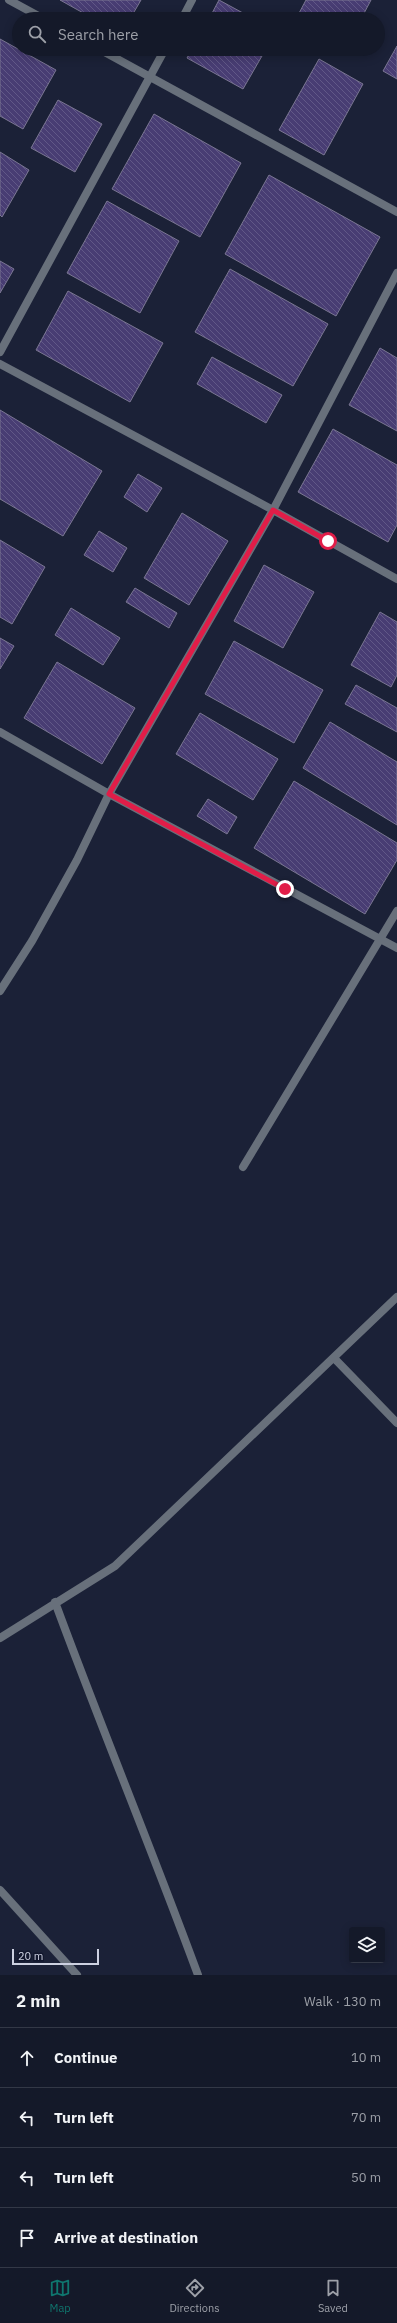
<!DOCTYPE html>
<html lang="en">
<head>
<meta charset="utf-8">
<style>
  :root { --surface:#141929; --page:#1d2231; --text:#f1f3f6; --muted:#9da0a8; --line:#333846; --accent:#0f766e }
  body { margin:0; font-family:"IBM Plex Sans",sans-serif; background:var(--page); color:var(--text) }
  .controls { position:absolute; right:12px; bottom:12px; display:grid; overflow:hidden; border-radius:4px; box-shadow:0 2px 10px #0003 }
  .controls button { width:36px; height:36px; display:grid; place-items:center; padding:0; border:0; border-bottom:1px solid var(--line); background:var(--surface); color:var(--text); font:20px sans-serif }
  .scale { position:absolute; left:12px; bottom:10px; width:87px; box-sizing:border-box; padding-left:4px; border:2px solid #cdd1e1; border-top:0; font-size:11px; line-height:14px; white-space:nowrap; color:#cdd1e1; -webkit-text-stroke:3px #12172d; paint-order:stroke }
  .stop { position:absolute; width:12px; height:12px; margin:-9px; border:3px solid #e11d48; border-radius:50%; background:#fff }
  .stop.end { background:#e11d48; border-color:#fff; box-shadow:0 1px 4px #0008 }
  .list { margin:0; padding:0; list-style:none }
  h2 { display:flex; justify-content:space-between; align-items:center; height:52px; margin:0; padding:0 16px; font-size:17px }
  h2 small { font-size:13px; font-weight:400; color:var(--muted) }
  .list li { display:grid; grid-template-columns:26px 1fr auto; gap:12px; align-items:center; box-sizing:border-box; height:60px; padding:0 16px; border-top:1px solid var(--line) }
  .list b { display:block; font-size:15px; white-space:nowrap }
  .list em { font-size:13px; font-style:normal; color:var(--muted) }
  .icon { flex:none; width:22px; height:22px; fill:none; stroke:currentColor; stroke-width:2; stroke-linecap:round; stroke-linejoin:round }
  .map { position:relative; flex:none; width:397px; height:1975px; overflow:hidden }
  .search { position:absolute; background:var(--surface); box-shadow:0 2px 10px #0003; left:12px; right:12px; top:12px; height:44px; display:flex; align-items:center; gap:10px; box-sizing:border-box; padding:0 14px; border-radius:22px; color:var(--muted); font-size:15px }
  .sheet { height:292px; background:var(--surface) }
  nav { display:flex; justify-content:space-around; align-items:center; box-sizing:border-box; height:56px; border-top:1px solid var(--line); background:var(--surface); font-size:11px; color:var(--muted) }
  nav a { display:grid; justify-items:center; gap:2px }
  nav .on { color:var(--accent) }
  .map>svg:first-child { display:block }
</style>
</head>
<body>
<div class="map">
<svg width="397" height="1975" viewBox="0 0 397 1975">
  <defs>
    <pattern id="building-back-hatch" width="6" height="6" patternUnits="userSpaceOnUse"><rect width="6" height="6" fill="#483d73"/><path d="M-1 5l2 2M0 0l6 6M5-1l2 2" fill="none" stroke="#615887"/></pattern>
  </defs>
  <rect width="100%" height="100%" fill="#1b2137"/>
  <path fill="url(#building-back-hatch)" stroke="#7a7692" d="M 60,0 L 141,0 L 130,19 L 94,19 Z
    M 219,0 L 254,19 L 209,19 Z
    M 306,0 L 371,0 L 361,19 L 300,19 L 297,17 Z
    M 0,39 L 56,70 L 23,129 L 0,116 Z
    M 397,46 L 397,79 L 383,71 Z
    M 192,49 L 266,49 L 243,89 L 187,58 Z
    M 319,59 L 363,84 L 324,155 L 279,130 Z
    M 58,100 L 102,124 L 75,172 L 31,148 Z
    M 154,114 L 241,163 L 200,237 L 112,189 Z
    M 0,152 L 29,170 L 2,217 L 0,215 Z
    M 269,175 L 380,237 L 336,316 L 225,254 Z
    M 107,201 L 179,241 L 140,313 L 67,273 Z
    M 0,261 L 14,269 L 0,293 Z
    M 230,269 L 328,324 L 293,386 L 195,332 Z
    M 68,291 L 163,343 L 130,402 L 36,350 Z
    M 380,348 L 397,358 L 397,431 L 349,405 Z
    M 212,357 L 282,395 L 266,423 L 197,384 Z
    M 0,410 L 102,471 L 63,536 L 0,499 Z
    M 333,429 L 397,465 L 397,525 L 388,542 L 298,492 Z
    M 138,474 L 162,488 L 147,512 L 124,497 Z
    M 182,513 L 228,541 L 189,605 L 144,578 Z
    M 99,531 L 127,548 L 113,572 L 84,555 Z
    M 0,540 L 45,567 L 12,624 L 0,617 Z
    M 264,565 L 314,592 L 283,648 L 234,621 Z
    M 135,588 L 177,613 L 169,628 L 126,602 Z
    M 71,608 L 120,638 L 103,665 L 55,635 Z
    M 380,612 L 397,622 L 397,675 L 391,687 L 351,665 Z
    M 0,638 L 14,646 L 0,669 Z
    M 234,641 L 323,690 L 294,743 L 205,694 Z
    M 57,662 L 135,708 L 102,764 L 24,718 Z
    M 356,685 L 397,708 L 397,732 L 345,704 Z
    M 200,713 L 278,759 L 253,800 L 176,754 Z
    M 330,722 L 397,762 L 397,825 L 303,768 Z
    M 294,781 L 397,843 L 397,860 L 365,914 L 254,848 Z
    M 208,799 L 237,817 L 227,834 L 197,816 Z"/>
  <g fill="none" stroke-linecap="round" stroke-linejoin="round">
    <path stroke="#68707b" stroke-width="8" d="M 9,0 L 44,19
      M 182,19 L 192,0
      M 99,49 L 397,212
      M 0,352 L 165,49
      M 0,364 L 273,510 L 397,579
      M 0,732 L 109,794 L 397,948
      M 0,991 L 32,941 L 77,860 L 109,794 L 273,510 L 397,273
      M 243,1167 L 397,911
      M 334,1358 L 397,1423
      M 55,1602 C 101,1727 152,1850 198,1975
      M 0,1638 L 115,1566 L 397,1297
      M 0,1890 L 77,1975"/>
  </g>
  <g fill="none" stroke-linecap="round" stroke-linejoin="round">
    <path stroke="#e11d48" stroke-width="5" d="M 285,889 L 109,794 L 273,510 L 328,541"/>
  </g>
</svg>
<div class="controls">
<button><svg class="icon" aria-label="layers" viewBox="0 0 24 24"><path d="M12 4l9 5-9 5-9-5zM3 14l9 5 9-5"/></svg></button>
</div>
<div class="scale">20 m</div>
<div class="stop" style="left:328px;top:541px"></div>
<div class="stop end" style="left:285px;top:889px"></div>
<div class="search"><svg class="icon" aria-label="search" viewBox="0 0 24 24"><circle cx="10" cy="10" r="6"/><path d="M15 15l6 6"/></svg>Search here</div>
</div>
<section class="sheet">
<h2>2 min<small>Walk · 130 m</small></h2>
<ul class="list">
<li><svg class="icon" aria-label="ahead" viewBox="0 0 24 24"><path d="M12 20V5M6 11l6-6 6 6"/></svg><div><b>Continue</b></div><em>10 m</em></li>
<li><svg class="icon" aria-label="left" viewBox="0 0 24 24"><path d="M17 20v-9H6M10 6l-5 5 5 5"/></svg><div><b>Turn left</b></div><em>70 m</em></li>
<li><svg class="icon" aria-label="left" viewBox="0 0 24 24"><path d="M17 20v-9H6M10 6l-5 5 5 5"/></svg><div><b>Turn left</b></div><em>50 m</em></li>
<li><svg class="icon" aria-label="arrive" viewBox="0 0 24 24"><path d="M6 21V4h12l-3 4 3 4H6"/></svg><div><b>Arrive at destination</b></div></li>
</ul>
</section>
<nav>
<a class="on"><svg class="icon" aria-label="map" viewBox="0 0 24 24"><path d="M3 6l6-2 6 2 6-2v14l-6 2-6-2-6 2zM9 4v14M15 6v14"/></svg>Map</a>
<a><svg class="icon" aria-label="directions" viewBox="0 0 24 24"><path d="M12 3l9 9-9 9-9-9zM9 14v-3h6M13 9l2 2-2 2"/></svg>Directions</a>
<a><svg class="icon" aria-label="saved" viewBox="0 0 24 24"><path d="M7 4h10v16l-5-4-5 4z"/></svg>Saved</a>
</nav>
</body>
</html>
